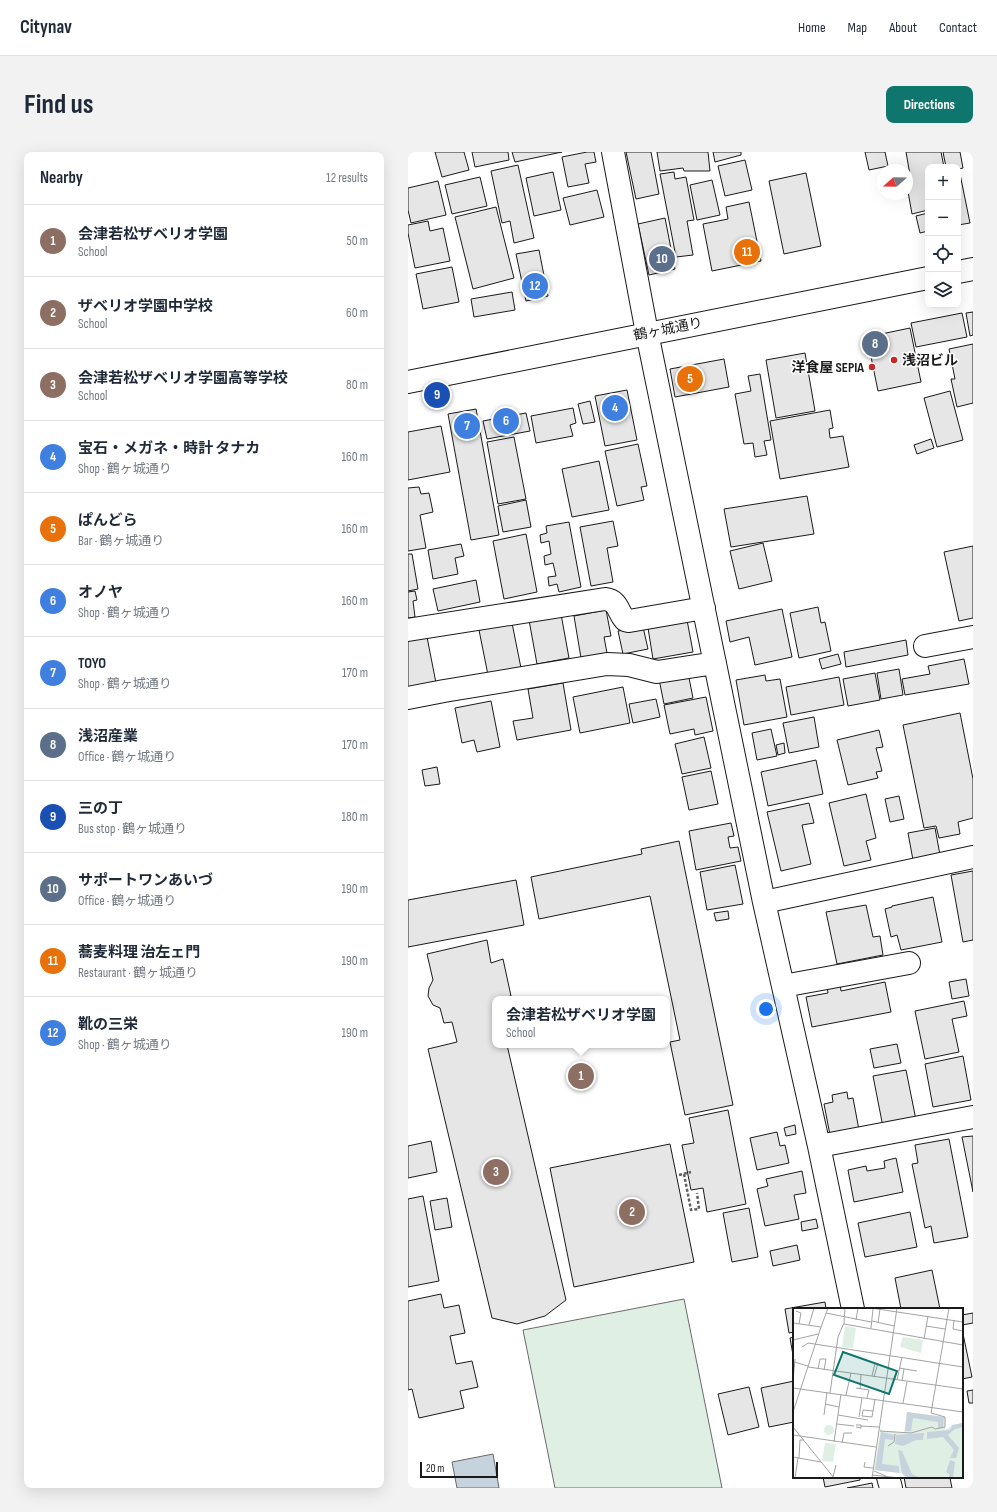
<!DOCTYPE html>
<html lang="en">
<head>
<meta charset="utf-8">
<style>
  :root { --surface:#fff; --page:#f2f2f3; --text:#1f2937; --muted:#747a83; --line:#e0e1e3; --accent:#0f766e }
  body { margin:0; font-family:"Sofia Sans Condensed","Noto Sans JP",sans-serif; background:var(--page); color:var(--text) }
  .controls { position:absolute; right:12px; top:12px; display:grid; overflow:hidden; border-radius:8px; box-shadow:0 4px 16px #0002 }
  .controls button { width:36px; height:36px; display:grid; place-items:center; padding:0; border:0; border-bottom:1px solid var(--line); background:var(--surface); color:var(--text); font:20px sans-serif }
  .compass { position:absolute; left:469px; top:12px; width:36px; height:36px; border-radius:50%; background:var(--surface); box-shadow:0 4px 16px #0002; rotate:250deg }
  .scale { position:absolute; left:12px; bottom:10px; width:78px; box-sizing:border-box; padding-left:4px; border:2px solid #1a1a1a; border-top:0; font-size:11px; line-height:14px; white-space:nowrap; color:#1a1a1a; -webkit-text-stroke:3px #fff; paint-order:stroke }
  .you { position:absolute; left:358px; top:857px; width:14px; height:14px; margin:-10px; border:3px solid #fff; border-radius:50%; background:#1a73e8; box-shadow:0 0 0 6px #1a73e833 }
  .badge { display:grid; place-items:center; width:26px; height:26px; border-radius:50%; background:var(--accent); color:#fff; font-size:13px; font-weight:700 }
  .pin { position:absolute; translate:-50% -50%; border:2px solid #fff; box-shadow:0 1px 4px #0006 }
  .popup { position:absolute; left:84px; top:844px; width:178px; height:52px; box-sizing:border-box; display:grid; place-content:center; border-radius:8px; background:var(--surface); filter:drop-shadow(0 1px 3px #0005); font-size:13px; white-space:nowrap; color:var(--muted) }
  .popup b { font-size:15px; color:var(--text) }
  .popup::after { content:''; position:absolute; left:50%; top:100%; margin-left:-8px; border:8px solid transparent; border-top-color:var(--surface) }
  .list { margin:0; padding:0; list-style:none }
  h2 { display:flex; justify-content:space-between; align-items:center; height:52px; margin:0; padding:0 16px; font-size:17px }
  h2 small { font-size:13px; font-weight:400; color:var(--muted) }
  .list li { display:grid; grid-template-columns:26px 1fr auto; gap:12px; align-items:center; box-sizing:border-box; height:72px; padding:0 16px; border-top:1px solid var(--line) }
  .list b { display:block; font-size:15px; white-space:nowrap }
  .list p { margin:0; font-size:13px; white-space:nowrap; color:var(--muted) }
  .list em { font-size:13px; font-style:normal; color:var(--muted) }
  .icon { flex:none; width:22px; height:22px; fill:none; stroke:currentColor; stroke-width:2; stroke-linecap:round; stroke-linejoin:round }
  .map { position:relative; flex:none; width:565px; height:1336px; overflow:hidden; border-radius:8px }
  header { display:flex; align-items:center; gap:24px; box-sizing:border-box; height:56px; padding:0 20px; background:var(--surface); border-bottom:1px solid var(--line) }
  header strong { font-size:19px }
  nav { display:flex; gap:22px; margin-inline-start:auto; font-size:14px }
  .intro { display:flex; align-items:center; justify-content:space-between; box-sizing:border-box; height:96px; padding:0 24px }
  h1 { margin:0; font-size:28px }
  .button { padding:10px 18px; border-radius:8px; background:var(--accent); color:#fff; font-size:14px; font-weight:700 }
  main { display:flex; gap:24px; padding:0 24px }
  aside { flex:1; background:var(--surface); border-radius:8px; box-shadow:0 4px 16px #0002 }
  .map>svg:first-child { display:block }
</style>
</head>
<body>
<header>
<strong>Citynav</strong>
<nav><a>Home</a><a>Map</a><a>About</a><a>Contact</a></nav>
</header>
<div class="intro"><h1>Find us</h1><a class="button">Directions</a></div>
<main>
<aside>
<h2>Nearby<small>12 results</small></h2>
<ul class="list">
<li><span class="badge" style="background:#8d6e63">1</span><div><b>会津若松ザベリオ学園</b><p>School</p></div><em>50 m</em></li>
<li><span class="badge" style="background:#8d6e63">2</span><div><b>ザベリオ学園中学校</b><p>School</p></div><em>60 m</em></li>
<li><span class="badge" style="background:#8d6e63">3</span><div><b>会津若松ザベリオ学園高等学校</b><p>School</p></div><em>80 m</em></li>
<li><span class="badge" style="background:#3f7fe0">4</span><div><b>宝石・メガネ・時計 タナカ</b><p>Shop · 鶴ヶ城通り</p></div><em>160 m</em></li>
<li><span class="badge" style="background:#e8710a">5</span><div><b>ぱんどら</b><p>Bar · 鶴ヶ城通り</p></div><em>160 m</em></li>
<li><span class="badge" style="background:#3f7fe0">6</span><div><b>オノヤ</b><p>Shop · 鶴ヶ城通り</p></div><em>160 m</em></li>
<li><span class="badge" style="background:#3f7fe0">7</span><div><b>TOYO</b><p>Shop · 鶴ヶ城通り</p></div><em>170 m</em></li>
<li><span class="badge" style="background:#5c6f8a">8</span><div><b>浅沼産業</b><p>Office · 鶴ヶ城通り</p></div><em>170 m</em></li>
<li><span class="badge" style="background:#1a4fb4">9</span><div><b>三の丁</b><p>Bus stop · 鶴ヶ城通り</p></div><em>180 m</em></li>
<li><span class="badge" style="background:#5c6f8a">10</span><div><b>サポートワンあいづ</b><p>Office · 鶴ヶ城通り</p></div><em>190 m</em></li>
<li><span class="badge" style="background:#e8710a">11</span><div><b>蕎麦料理 治左ェ門</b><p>Restaurant · 鶴ヶ城通り</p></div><em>190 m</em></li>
<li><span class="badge" style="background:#3f7fe0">12</span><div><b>靴の三栄</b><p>Shop · 鶴ヶ城通り</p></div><em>190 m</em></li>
</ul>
</aside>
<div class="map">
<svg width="565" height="1336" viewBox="0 0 565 1336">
  <rect width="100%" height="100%" fill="#fff"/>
  <path fill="#e0efe3" stroke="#6a6a6a" d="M 276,1147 L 314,1336 L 147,1336 L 115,1178 Z"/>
  <path fill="#c6d2dc" stroke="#6a6a6a" d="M 85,1302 L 91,1336 L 49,1336 L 44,1310 Z"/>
  <path fill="#e6e6e6" stroke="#1a1a1a" d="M 27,0 L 56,0 L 61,18 L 34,25 Z
    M 64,0 L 100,0 L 101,8 L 67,15 Z
    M 104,0 L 154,0 L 107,10 Z
    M 179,0 L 186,0 L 188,10 L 177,12 L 181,31 L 160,35 L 154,5 Z
    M 218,0 L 243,0 L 251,42 L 228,47 Z
    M 249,0 L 300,0 L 302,19 L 276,19 L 275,16 L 252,19 Z
    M 305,0 L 333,0 L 333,3 L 307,10 Z
    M 457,0 L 477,0 L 480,14 L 461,18 Z
    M 498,0 L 533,0 L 536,15 L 520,15 L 520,58 L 504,62 L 499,34 L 499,23 L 502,23 Z
    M 535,0 L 552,0 L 555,16 L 551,17 L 562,71 L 550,73 L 550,15 L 538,15 Z
    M 337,8 L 344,38 L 317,44 L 310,14 Z
    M 110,13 L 126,86 L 106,91 L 102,69 L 94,71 L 83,19 Z
    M 145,20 L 153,58 L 126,64 L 118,26 Z
    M 266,20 L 267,27 L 278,25 L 286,68 L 279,69 L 285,103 L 268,105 L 252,22 Z
    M 398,21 L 413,94 L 376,102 L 361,29 Z
    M 72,25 L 79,54 L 44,62 L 37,33 Z
    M 304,28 L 312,63 L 289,68 L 282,33 Z
    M 30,29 L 38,63 L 3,71 L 0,58 L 0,36 Z
    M 189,38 L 196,65 L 162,73 L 155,46 Z
    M 341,50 L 353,109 L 304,119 L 295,72 L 320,67 L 318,55 Z
    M 88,55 L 106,126 L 65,137 L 47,65 Z
    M 520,61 L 520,79 L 512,81 L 508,64 Z
    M 257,66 L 267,117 L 241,123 L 230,72 Z
    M 20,69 L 22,79 L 35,76 L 42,109 L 7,116 L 0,81 L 0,73 Z
    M 131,98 L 140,144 L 118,149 L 108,102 Z
    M 44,115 L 51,150 L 15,157 L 8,122 Z
    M 104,140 L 107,158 L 66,165 L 63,147 Z
    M 565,160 L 565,183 L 562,184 L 558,161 Z
    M 554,161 L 559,185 L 508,195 L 503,171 Z
    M 502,176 L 513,230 L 470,239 L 459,185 Z
    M 565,192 L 565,251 L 549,255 L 543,227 L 547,227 L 541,197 Z
    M 397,201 L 407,259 L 368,266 L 358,208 Z
    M 316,207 L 321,235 L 267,245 L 262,217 Z
    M 352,222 L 363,288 L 356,289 L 359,303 L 347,305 L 345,291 L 336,292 L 327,242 L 343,239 L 340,224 Z
    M 219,238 L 229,288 L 197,294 L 187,244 Z
    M 542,239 L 555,288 L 529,295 L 516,246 Z
    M 182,249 L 187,270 L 175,272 L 170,252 Z
    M 165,256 L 168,271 L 162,273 L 165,284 L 128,291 L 123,264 Z
    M 68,257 L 91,383 L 63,388 L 40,262 Z
    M 422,258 L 425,276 L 421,277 L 422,286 L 435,284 L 441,315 L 372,327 L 362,269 Z
    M 118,261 L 122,279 L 79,287 L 75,269 Z
    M 33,274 L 42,320 L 0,328 L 0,280 Z
    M 106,285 L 118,347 L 90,352 L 79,290 Z
    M 523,287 L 526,296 L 509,302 L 506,293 Z
    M 230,292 L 239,334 L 233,335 L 236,348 L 209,354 L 197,299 Z
    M 191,309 L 201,358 L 164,365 L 154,317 Z
    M 11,335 L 13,342 L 21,341 L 25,360 L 12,363 L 18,396 L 0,399 L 0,336 Z
    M 399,344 L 406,382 L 323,395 L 316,357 Z
    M 118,348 L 123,375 L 95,380 L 90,354 Z
    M 205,369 L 210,394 L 199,396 L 205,430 L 183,434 L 172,375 Z
    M 161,370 L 173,435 L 151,440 L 149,432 L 141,434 L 140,425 L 148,424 L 145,411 L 137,413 L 136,404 L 143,402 L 141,389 L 133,391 L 132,383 L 139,381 L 138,374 Z
    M 118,382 L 129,440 L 96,447 L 85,389 Z
    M 355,391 L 364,429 L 331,437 L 322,399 Z
    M 53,392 L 56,404 L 47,406 L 50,422 L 25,427 L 20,398 Z
    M 565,394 L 565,466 L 551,469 L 536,400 Z
    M 0,402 L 4,402 L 10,437 L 0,439 Z
    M 68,428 L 72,450 L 30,459 L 25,437 Z
    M 7,439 L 9,448 L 5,449 L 7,465 L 0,466 L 0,440 Z
    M 410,455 L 413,471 L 417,470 L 423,499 L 391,506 L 382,461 Z
    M 374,457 L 384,505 L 347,513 L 341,485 L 322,490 L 318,469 Z
    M 198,458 L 203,484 L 196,485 L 199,501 L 173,506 L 166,464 Z
    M 153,462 L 161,506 L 129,512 L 121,468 Z
    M 279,468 L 285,500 L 245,507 L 240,476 Z
    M 104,471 L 113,516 L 80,523 L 71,478 Z
    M 235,475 L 240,497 L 215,502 L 210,479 Z
    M 19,485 L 28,531 L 0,536 L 0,489 Z
    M 498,488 L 500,503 L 438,515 L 436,500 Z
    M 430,502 L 433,512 L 414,517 L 411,507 Z
    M 556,507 L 561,532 L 497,543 L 494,527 L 522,522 L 520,514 Z
    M 491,517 L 495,543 L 473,547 L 469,521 Z
    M 280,521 L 285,546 L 256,552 L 251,527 Z
    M 467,521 L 472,548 L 440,554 L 435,527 Z
    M 357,523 L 358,529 L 372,527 L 379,565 L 336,573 L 328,528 Z
    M 431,525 L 436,553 L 383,563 L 378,535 Z
    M 155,531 L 163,578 L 109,588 L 105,569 L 125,566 L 120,537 Z
    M 215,535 L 222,571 L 172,581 L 165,545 Z
    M 298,545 L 305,579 L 287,583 L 286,577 L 262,582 L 256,553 Z
    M 248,547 L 252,565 L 225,571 L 221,552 Z
    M 83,549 L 92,595 L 69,600 L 66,588 L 54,591 L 47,556 Z
    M 552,561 L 565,627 L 565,666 L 550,670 L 552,682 L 531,686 L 528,674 L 516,676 L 495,573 Z
    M 406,565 L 411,595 L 381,601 L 375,571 Z
    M 363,577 L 369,604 L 349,608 L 344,581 Z
    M 471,578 L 475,595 L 468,596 L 474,619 L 468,620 L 470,626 L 440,633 L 429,588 Z
    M 296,585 L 303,616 L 274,622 L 267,592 Z
    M 376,591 L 377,601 L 370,603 L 368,593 Z
    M 408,608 L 415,642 L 360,654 L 353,620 Z
    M 29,615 L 32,632 L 17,634 L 14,618 Z
    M 303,619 L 310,652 L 281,658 L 274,625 Z
    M 458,642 L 468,686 L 458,689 L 463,708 L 436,714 L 421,651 Z
    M 491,644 L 496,667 L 482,670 L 477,647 Z
    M 401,651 L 406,671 L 394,673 L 403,712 L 373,719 L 359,660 Z
    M 323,671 L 326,684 L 320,685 L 322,696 L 330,695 L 333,709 L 288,718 L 281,679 Z
    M 527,676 L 532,703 L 505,708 L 500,681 Z
    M 271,689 L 325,953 L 277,963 L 262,890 L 272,888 L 242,744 L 131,767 L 123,725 L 234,702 L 233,697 Z
    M 327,713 L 335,752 L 299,758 L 292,720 Z
    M 565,719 L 565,788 L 555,790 L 543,723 Z
    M 108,728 L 116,773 L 0,795 L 0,748 Z
    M 525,745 L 534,790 L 493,798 L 489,783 L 483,785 L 477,757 L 484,755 L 484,754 Z
    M 458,753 L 465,785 L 472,784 L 475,803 L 429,812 L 418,760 Z
    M 320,759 L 321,767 L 308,769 L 306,761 Z
    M 79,788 L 83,811 L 95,807 L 103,844 L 87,847 L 87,893 L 99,893 L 158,1148 L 137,1164 L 109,1172 L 84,1166 L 20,897 L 49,890 L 44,870 L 36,871 L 32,856 L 25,853 L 20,844 L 21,836 L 25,828 L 19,802 Z
    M 558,827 L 561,844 L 544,847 L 541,830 Z
    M 477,830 L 483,860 L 404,875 L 398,845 L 420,841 L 419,834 L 432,832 L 433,839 Z
    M 556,849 L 559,864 L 544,867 L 551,900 L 517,907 L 507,859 Z
    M 489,892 L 493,911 L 466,916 L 462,897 Z
    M 555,904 L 563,948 L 525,955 L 517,912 Z
    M 498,918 L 508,968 L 475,975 L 465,924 Z
    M 439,940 L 440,947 L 445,946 L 451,978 L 422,983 L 416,952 L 425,950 L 424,943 Z
    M 320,958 L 338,1052 L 299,1060 L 295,1036 L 283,1038 L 274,993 L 286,991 L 281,966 Z
    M 387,973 L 388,982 L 378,984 L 376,976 Z
    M 369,980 L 372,994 L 377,993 L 381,1011 L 349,1018 L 342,986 Z
    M 565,984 L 565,1040 L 554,985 Z
    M 541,987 L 560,1085 L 526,1091 L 523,1074 L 517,1076 L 504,1012 L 510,1011 L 507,993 Z
    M 23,989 L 29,1020 L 0,1026 L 0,994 Z
    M 262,992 L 286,1110 L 166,1135 L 142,1016 Z
    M 488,1006 L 495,1040 L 446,1050 L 440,1018 L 458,1014 L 459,1019 L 477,1016 L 476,1009 Z
    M 394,1019 L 398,1041 L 386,1043 L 391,1067 L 357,1074 L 349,1037 L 360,1034 L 358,1027 Z
    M 15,1044 L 31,1129 L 0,1135 L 0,1047 Z
    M 39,1046 L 44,1075 L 27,1078 L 22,1049 Z
    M 341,1056 L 350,1105 L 324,1110 L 315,1061 Z
    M 502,1060 L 509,1095 L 457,1105 L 450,1071 Z
    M 408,1067 L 410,1076 L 394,1079 L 393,1070 Z
    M 389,1093 L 392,1108 L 365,1114 L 362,1099 Z
    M 524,1118 L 532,1157 L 538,1156 L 539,1157 L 493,1157 L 487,1126 Z
    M 33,1142 L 36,1156 L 51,1153 L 57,1181 L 42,1184 L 48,1212 L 64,1209 L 70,1235 L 52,1239 L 56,1256 L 11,1266 L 4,1237 L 0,1238 L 0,1149 Z
    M 417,1150 L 418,1157 L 386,1157 L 386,1180 L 381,1181 L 377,1157 Z
    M 565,1161 L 565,1171 L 554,1173 L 554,1163 Z
    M 554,1177 L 564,1225 L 554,1227 Z
    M 386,1185 L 386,1209 L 382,1186 Z
    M 386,1229 L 386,1270 L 361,1275 L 353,1236 Z
    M 341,1235 L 351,1275 L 320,1283 L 310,1242 Z
    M 565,1238 L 565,1251 L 561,1251 L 559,1239 Z
    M 415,1325 L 452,1325 L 452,1328 L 417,1335 Z
    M 496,1325 L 550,1325 L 542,1326 L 544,1336 L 498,1336 Z
    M 464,1331 L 465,1336 L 439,1336 Z"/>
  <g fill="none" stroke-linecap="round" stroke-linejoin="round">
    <g stroke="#1a1a1a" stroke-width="24">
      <path id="minor" d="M 205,0 L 239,181 L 356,750 L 411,994 L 445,1157
        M 0,478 L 197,447 C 211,449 209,459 217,468 L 221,469 L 296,456
        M 517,494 L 565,485
        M 0,546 L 36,539 L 199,512 L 221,513 L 249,520 L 307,511
        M 356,750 L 565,705
        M 375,834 L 501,811
        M 411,994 L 565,965
        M 480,1325 L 483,1336"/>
    </g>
    <g stroke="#1a1a1a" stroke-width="24">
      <path id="trunk" d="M 550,120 L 565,117
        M 0,230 L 520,126"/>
    </g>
    <path stroke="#5f5f5f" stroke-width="2.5" stroke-dasharray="3 2" stroke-linecap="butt" d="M 276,1022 L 283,1058 L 291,1057 L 289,1041
      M 271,1023 L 283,1020"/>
    <use href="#minor" stroke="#fff" stroke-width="22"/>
    <use href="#trunk" stroke="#fff" stroke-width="22"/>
  </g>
  <g fill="#c62828" stroke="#fff" stroke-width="1.5">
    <circle cx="486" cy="208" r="4"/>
    <circle cx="464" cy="215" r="4"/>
  </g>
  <g text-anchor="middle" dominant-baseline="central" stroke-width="3" stroke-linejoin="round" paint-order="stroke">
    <g font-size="14" fill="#1a1a1a" stroke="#fff">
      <text transform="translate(260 177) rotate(-11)">鶴ヶ城通り</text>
    </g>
    <g font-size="14" font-weight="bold" fill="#1a1a1a" stroke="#fff" text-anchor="start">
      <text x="494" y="208">浅沼ビル</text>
      <text x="456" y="215" text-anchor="end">洋食屋 SEPIA</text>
    </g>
  </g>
  <g transform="translate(385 1156)">
    <rect width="170" height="170" fill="#fff"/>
    <path d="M 52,18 L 63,20 L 60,40 L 49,39 ZM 110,29 L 130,32 L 128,45 L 107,39 ZM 114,104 L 152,109 L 152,122 L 160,117 L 170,115 L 170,170 L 113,170 L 108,165 L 81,162 L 88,118 L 89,123 L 111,125 ZM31 122a5 5 0 1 1 10 0a5 5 0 1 1-10 0ZM 32,135 L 43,136 L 40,154 L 29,153 Z" fill="#e0efe3"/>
    <path d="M 114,104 L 151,109 L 150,120 L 145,120 L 145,114 L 120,110 L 118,123 L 112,123 ZM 170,115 L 170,119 L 162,121 L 155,127 L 166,140 L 163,150 L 157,150 L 161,142 L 150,129 L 134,131 L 134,124 L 157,122 L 159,117 ZM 88,124 L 101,127 L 100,132 L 92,131 L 89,156 L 106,158 L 106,165 L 82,162 ZM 131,125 L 130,132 L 123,132 L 110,138 L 102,136 L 103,127 ZM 105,142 L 109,143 L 119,166 L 127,170 L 114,170 L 109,165 ZM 157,152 L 162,154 L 160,170 L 156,170 L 156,166 L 153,164 Z" fill="#c6d2dc"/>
    <path fill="none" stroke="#a3a3a3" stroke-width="1" d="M 78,0 L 170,14M 3,3 L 8,5 L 6,16M 33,5 L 78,14M 63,12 L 65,0M 161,12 L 160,21 L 170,23M 79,13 L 101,18M 0,15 L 28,19 L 35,0M 85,15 L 87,1M 51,16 L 170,37M 16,17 L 21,0M 133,18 L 152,21M 78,20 L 80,1M 131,31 L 135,8M 0,32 L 25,26M 9,39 L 15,35 L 170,59M 1,54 L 15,58M 15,59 L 170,81M 106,60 L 124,63M 25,61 L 27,51 L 33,51 L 31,62M 79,68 L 82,55M 81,69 L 85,55M 104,72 L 109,49M 0,73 L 2,51M 109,73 L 111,61M 0,80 L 170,104M 63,80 L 76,82 L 74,90M 67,81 L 68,67M 37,85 L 45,29 L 51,15 L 52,0M 53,87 L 58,65M 110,95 L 114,74M 32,96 L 46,99M 80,103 L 70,102 L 69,108 L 79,109 L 82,91M 0,104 L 28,19M 31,107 L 34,84M 45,107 L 75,112M 66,109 L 69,90M 44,116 L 61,118M 68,118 L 86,119M 0,119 L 41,170M 63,119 L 68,120 L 68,117 L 63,117M 87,123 L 118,125 L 139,119 L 142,121 L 152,119 L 152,109 L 138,105 L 156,0M 0,127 L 83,139M 41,134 L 48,86M 49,135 L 51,125 L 59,125M 95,138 L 101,134 L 102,126M 0,149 L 28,154M 6,150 L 7,132 L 11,132M 72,154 L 71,159 L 80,160M 81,163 L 93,168M 79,167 L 107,170M 40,169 L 43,157M 2,170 L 5,150M 79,170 L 104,0"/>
    <path fill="#0f766e" fill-opacity="0.15" stroke="#0f766e" stroke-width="2" d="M 50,44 L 104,63 L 96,86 L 41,67 Z"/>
    <rect width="170" height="170" fill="none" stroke="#1a1a1a" stroke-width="2"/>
  </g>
</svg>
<div class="controls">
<button>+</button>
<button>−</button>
<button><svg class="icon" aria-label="locate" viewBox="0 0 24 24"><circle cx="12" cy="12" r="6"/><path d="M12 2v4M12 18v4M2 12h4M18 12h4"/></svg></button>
<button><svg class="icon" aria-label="layers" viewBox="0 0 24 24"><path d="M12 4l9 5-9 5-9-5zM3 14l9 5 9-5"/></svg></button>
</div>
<svg class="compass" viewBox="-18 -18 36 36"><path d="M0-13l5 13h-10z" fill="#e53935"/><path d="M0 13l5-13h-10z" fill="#747a83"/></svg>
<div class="scale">20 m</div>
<div class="you"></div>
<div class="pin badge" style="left:173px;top:924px;background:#8d6e63">1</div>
<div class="popup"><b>会津若松ザベリオ学園</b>School</div>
<div class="pin badge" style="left:224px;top:1060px;background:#8d6e63">2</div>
<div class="pin badge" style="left:88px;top:1020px;background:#8d6e63">3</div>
<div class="pin badge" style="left:207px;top:256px;background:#3f7fe0">4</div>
<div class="pin badge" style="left:282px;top:227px;background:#e8710a">5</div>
<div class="pin badge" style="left:98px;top:269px;background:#3f7fe0">6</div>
<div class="pin badge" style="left:59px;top:274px;background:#3f7fe0">7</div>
<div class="pin badge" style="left:467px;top:192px;background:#5c6f8a">8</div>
<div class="pin badge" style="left:29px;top:243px;background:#1a4fb4">9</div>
<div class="pin badge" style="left:254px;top:107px;background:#5c6f8a">10</div>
<div class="pin badge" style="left:339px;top:100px;background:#e8710a">11</div>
<div class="pin badge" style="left:127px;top:134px;background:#3f7fe0">12</div>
</div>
</main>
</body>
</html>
